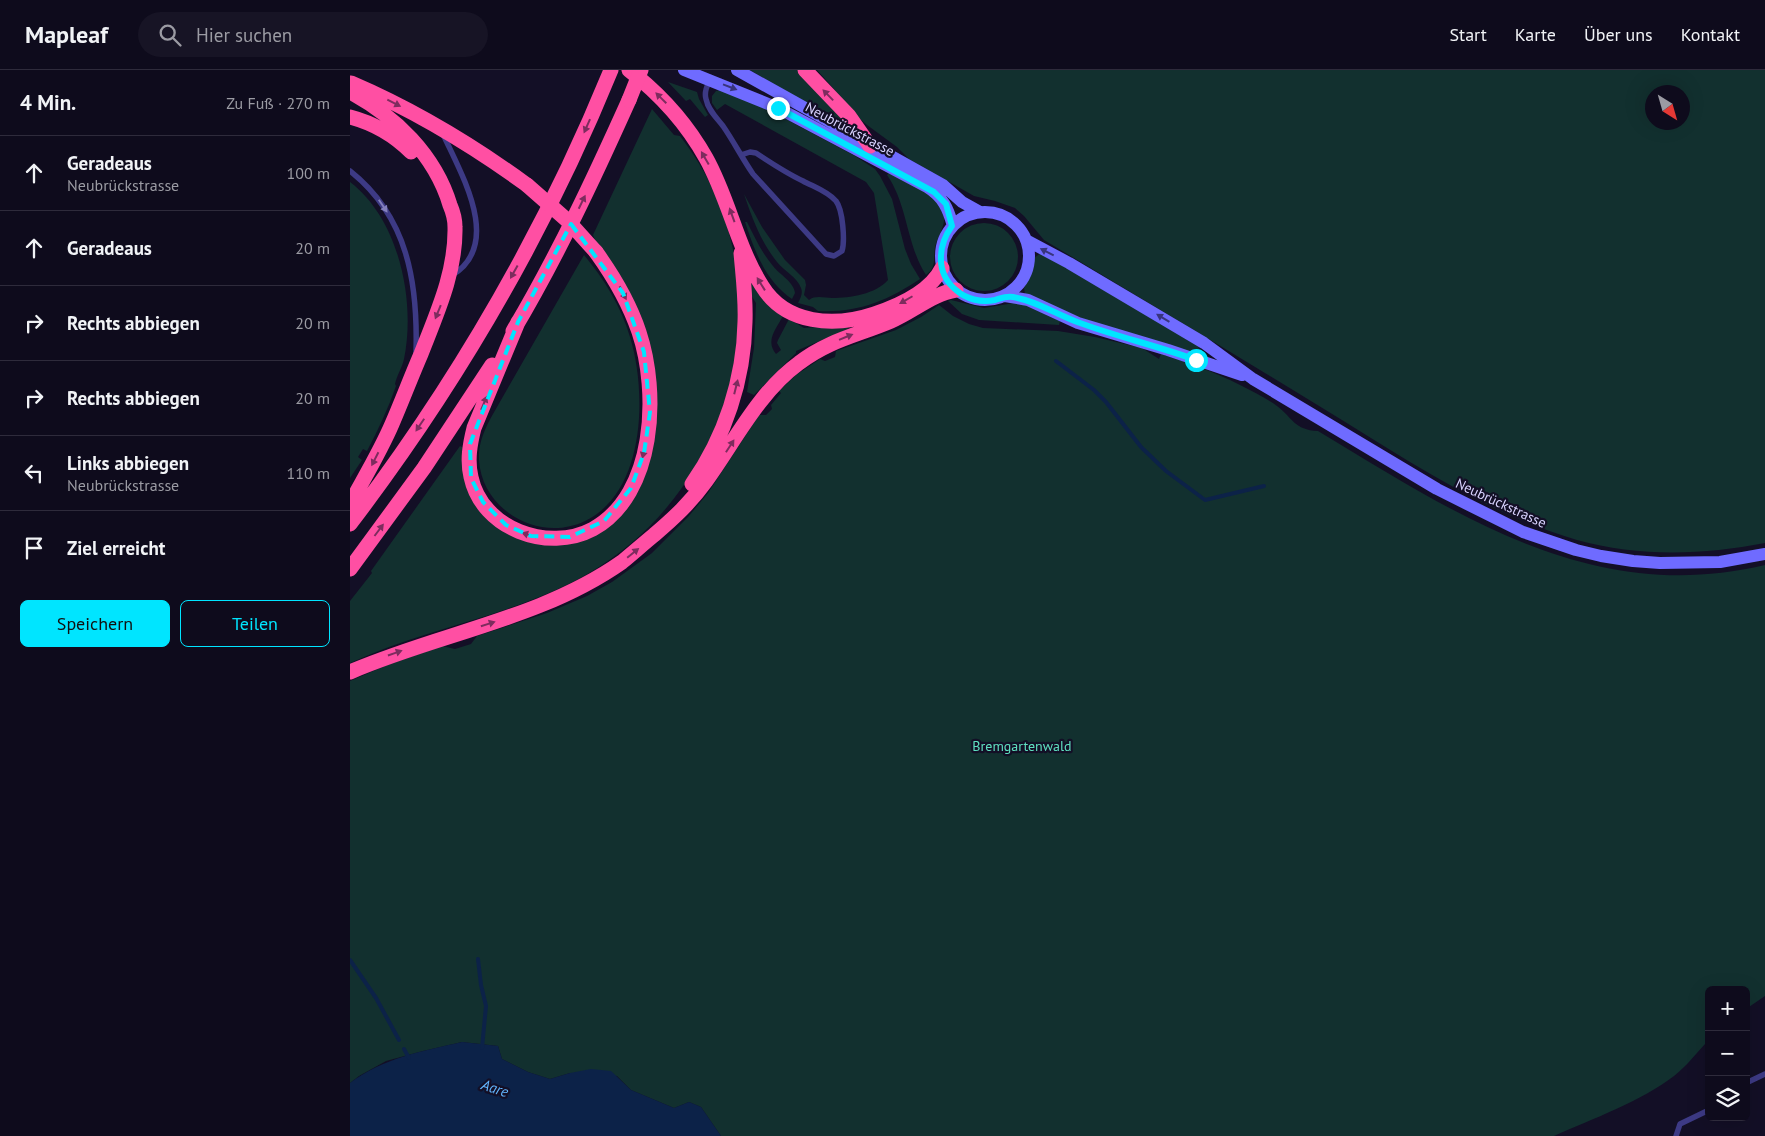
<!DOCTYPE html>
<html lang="de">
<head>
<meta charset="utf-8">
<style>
  :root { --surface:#0e0b1c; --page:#171425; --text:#f1f3f6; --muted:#9b9ba3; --line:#2e2b3b; --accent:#00e5ff }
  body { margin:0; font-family:"PT Sans",sans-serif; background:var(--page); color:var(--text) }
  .controls { position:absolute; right:15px; bottom:15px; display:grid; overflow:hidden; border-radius:8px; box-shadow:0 5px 20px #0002 }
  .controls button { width:45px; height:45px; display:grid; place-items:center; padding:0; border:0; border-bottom:1px solid var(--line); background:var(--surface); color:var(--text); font:25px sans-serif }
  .compass { position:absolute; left:1295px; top:15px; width:45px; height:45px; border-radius:50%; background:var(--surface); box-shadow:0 5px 20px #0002; rotate:143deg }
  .stop { position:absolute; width:15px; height:15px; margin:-11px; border:4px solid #00e5ff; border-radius:50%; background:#fff }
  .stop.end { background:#00e5ff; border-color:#fff; box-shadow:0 1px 5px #0008 }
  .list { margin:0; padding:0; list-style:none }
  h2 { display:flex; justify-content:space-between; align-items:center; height:65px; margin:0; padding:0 20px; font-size:21px }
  h2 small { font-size:16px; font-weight:400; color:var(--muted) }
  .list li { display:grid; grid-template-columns:32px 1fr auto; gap:15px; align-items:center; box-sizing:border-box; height:75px; padding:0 20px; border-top:1px solid var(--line) }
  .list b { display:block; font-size:19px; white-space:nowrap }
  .list p { margin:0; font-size:16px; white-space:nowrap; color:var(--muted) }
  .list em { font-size:16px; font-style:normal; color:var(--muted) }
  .actions { display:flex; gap:10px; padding:15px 20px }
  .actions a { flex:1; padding:11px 0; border:1px solid var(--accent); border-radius:8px; text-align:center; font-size:18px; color:var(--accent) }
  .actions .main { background:var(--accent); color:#111 }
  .icon { flex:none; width:28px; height:28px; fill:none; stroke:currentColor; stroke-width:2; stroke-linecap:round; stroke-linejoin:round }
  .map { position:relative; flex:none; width:1415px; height:1066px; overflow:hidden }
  header { display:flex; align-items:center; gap:30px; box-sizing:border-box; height:70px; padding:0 25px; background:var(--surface); border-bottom:1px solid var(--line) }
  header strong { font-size:24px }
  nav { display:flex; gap:28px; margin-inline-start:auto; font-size:18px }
  .search { width:350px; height:45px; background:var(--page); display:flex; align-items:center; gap:12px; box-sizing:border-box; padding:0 18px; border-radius:28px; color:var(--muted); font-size:19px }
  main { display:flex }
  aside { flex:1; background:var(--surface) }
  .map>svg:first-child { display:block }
</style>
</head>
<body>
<header>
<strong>Mapleaf</strong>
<div class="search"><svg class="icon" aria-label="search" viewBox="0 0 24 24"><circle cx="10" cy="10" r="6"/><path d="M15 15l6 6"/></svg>Hier suchen</div>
<nav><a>Start</a><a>Karte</a><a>Über uns</a><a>Kontakt</a></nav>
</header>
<main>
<aside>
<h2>4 Min.<small>Zu Fuß · 270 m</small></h2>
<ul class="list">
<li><svg class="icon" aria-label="ahead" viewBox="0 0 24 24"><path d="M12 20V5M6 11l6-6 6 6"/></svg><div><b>Geradeaus</b><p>Neubrückstrasse</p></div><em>100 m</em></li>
<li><svg class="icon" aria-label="ahead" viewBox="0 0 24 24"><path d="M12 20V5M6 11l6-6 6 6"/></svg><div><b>Geradeaus</b></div><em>20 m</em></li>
<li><svg class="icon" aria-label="right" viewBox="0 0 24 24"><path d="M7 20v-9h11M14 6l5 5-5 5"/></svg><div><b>Rechts abbiegen</b></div><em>20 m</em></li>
<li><svg class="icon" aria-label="right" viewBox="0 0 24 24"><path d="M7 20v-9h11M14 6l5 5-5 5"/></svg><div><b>Rechts abbiegen</b></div><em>20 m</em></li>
<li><svg class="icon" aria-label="left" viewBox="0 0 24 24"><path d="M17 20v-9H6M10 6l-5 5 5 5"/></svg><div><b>Links abbiegen</b><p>Neubrückstrasse</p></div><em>110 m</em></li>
<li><svg class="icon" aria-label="arrive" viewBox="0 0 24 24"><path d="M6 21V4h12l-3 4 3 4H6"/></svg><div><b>Ziel erreicht</b></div></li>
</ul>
<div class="actions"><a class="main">Speichern</a><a>Teilen</a></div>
</aside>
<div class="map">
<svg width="1415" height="1066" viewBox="0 0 1415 1066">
  <rect width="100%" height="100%" fill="#130f26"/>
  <path fill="#12302f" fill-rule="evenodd" d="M 400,0 L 448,0 L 495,50 L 492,54 Z
    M 467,0 L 1415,0 L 1415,473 C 1353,485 1288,487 1227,470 C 1136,444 1054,388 974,339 C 881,282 787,226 694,170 L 674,146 L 665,138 L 645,131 L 624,126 L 559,89 L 547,77 L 517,55 L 495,36 L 484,19 ZM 1302,22 L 1332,22 L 1332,52 L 1302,52 Z
    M 318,12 L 347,22 L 349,29 L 358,45 L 355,47 L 340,29 L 336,31 Z
    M 370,20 L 415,38 L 505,86 L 525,99 L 530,106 L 542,129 L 555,179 L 561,194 L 570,209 C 537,231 508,243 468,241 L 463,237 L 448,233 C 451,227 453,223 451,218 C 447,207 434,201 427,192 C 411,172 402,148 394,124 L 412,157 L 435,190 L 455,210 L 456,215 L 454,225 L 459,230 C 465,225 475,228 482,228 C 500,228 526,224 538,210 L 524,123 L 516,112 L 375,34 L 367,40 L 362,33 L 362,26 L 366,21 Z
    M 302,39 L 324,65 L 330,66 C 440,206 390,415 239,503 C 165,546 77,557 0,593 L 0,531 L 22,503 L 21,501 L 110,376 L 114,378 L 123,425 L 195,474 L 274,439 L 304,315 L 243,165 Z
    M 541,101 C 559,111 597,126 594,151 C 593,160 587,168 585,177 C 583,189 587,197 576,205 C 556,174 558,135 537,105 Z
    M 0,112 C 49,149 66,231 54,289 C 52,298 47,305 45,314 L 46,316 C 38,339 28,360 17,381 L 13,379 L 8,387 L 12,390 L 0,408 Z
    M 395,152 L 397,152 C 405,168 412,183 423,196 C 430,205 444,212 445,223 L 442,229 C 415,210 405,182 395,152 Z
    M600 187a34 34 0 1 1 68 0a34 34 0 1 1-68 0Z
    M 691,183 L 848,276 L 851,283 L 847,284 L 746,254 L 675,224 L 674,218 L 682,202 L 684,188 Z
    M 234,185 C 254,209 271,236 280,267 C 297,322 296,422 235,451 C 190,473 132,441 129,390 C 128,373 135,358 143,344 Z
    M 399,207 C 407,224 417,237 433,246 C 426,259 415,271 426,284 L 431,280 L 427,273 L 428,270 L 439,249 L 454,258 L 497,255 L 498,259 L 446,281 L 446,283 L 404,325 L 397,322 L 404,278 L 406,233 L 401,225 Z
    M 601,230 L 634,238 L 664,233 L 674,235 L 710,251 L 709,255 L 629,250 L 612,244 L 598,231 Z
    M 589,235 L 603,246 L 619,254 L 633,258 L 708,261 L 745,267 L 792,278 L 809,289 L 811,284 C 838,293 865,302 890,315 C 902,321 916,328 927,336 C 943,348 944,360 968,361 C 1109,446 1243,536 1415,495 L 1415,926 L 1396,939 L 1396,920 L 1359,920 L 1359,970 C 1347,982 1337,996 1324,1006 C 1292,1031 1242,1049 1204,1066 L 371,1066 L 351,1037 L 339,1032 L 324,1038 L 281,1020 L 267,1006 L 220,1003 L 200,1009 L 178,1002 L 152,989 L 148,976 L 112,972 L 73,981 L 36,991 L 9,1006 L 0,1013 L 0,611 L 35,596 L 92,576 L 105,579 L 121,574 L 127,566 L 197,543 L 237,526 L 262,512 L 302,483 L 338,447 L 358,423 L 409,345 L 416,345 L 422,339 L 421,335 L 431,323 L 429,321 L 446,305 L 470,289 L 475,291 L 485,287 L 486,281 L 546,260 L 571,247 Z"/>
  <path fill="#0c2248" d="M 112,972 L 148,976 L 152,989 L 178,1002 L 200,1009 L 220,1003 L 241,999 L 261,1001 L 281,1020 L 324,1038 L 339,1032 L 351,1037 L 371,1066 L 0,1066 L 0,1013 C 33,988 73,981 112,972 Z"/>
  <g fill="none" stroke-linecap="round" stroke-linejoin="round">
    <path stroke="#0c2248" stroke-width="4" d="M 706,291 L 744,320 L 756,332 L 791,377 L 816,401 L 855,430 L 914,416
      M 128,889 L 131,915 L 136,936 L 132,978
      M 0,890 L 26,928 L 49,970
      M 54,979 L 59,988"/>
    <path stroke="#3d3a85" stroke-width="5.5" d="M 360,10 C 357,16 354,22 356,29 C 358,40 367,48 373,56 C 384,72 392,88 403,104 L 476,184 L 484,186 L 492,181 C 495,171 493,140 486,131 C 477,121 464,117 453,111 C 436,103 421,93 406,83 L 400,82 L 391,85
      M 93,64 C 111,104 154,175 101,206
      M 0,101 C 58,147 68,213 66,283
      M 1396,1013 L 1415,1004
      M 1326,1066 L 1330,1054 L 1359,1040"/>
    <path stroke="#6f6bff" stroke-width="12" d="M 334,0 L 428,38 L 577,117 C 593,127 598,138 603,156
      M 387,0 L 593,115 L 612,132 L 630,142
      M591 186a44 44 0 1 1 88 0a44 44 0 1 1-88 0Z
      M 676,170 L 719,193 L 854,273 L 903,309 L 1087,419 L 1173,462 L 1226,480 L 1251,486 L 1283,491 L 1310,493 L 1370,492 L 1415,484
      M 655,226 L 678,230 L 728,253 L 818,280 L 892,305"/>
    <path stroke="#ff4fa3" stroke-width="15" d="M 279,0 C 310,24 337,54 356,88 C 379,129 387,177 412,216 C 436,255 485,257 524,244 C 548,236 580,222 592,198
      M 455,0 L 499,46 L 520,76
      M 1,13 C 64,40 122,75 177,115
      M 0,22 C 45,46 85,85 100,135 C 103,142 105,150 105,157 C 106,202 87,243 71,284 C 61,307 52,331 42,354 C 30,382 14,408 0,434
      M 0,47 C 23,53 44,65 61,82
      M 168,252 L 124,358 C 120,374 117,390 121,407 C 132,459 198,483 243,459 C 306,424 309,322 289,262 C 279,232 264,207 246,182
      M 163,261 C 207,187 244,108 279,30
      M 342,414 C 375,367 394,309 395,252 C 396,229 393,206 391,183
      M 0,454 C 106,315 195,162 261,0
      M 0,499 L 74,398 L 142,295
      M 0,602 C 90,563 191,549 272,492 C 283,483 293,474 304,465 C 325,447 340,433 356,411 C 385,371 408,323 449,293 C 479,270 508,265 541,251 C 564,241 582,224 606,220"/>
    <path stroke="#ff4fa3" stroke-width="15" d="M 279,30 L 291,0
      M 177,115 L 218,151 L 246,182"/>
  </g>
  <defs><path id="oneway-solid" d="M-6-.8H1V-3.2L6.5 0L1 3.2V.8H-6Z" transform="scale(1.25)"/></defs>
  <g fill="#38347d">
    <use href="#oneway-solid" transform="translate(380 17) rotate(21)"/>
    <use href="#oneway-solid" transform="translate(697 182) rotate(-153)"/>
    <use href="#oneway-solid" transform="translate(813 248) rotate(-149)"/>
  </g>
  <g fill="#7d2c5e">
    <use href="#oneway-solid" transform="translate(478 25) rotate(-134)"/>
    <use href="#oneway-solid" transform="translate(311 28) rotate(-135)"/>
    <use href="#oneway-solid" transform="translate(44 33) rotate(27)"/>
    <use href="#oneway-solid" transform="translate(237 56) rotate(114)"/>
    <use href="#oneway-solid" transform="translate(355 88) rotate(-120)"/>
    <use href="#oneway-solid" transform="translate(232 132) rotate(-64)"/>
    <use href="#oneway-solid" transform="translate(382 145) rotate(-110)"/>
    <use href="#oneway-solid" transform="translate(164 202) rotate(119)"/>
    <use href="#oneway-solid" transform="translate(411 214) rotate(-122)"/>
    <use href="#oneway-solid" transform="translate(273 223) rotate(63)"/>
    <use href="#oneway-solid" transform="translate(556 230) rotate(150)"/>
    <use href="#oneway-solid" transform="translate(88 242) rotate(112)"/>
    <use href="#oneway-solid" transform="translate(496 267) rotate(-22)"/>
    <use href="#oneway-solid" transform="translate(386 317) rotate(-76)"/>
    <use href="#oneway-solid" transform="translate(134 333) rotate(-67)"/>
    <use href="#oneway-solid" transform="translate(70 355) rotate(124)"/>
    <use href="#oneway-solid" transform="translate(380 376) rotate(-57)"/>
    <use href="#oneway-solid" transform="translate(294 381) rotate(103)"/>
    <use href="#oneway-solid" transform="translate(25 389) rotate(117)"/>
    <use href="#oneway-solid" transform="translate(29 460) rotate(-53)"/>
    <use href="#oneway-solid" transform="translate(179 465) rotate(-163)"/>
    <use href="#oneway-solid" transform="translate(283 483) rotate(-39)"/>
    <use href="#oneway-solid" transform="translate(138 554) rotate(-18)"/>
    <use href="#oneway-solid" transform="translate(45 583) rotate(-19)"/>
  </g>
  <use fill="#837fbc" href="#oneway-solid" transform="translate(33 136) rotate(56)"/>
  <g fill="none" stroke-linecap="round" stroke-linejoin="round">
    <path stroke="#00e5ff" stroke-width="6" d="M 428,38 L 584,122 L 596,134 L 602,156 C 588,175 585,203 606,220 C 616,229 631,233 645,230 C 652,228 655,226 663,227 C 687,231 707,245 730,253 C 768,267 808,276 846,290"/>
  </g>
  <path fill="none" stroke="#00e5ff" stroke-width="4" stroke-dasharray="10 6" stroke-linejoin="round" d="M 221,154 L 273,223 L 294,282 L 300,342 L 294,383 L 281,418 L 254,451 L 220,467 L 181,466 L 156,455 L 133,432 L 121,408 L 120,374 L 168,252 Z"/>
  <g text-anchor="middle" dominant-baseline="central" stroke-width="4.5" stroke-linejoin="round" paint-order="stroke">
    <g font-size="14" fill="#d9d4ff" stroke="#130f26">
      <text transform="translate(500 59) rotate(28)">Neubrückstrasse</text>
      <text transform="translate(1151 433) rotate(25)">Neubrückstrasse</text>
    </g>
    <g font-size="14" fill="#5fe0c0" stroke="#130f26">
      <text x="672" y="676">Bremgartenwald</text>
    </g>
    <g font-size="15" font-style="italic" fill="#62b6ff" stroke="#130f26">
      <text transform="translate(145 1018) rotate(18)">Aare</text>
    </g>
  </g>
</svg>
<div class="controls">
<button>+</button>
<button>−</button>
<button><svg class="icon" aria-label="layers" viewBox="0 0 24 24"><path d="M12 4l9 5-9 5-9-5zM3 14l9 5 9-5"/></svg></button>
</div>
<svg class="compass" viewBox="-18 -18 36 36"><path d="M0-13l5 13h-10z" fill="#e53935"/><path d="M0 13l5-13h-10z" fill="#9b9ba3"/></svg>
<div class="stop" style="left:846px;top:290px"></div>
<div class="stop end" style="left:428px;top:38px"></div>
</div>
</main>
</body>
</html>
